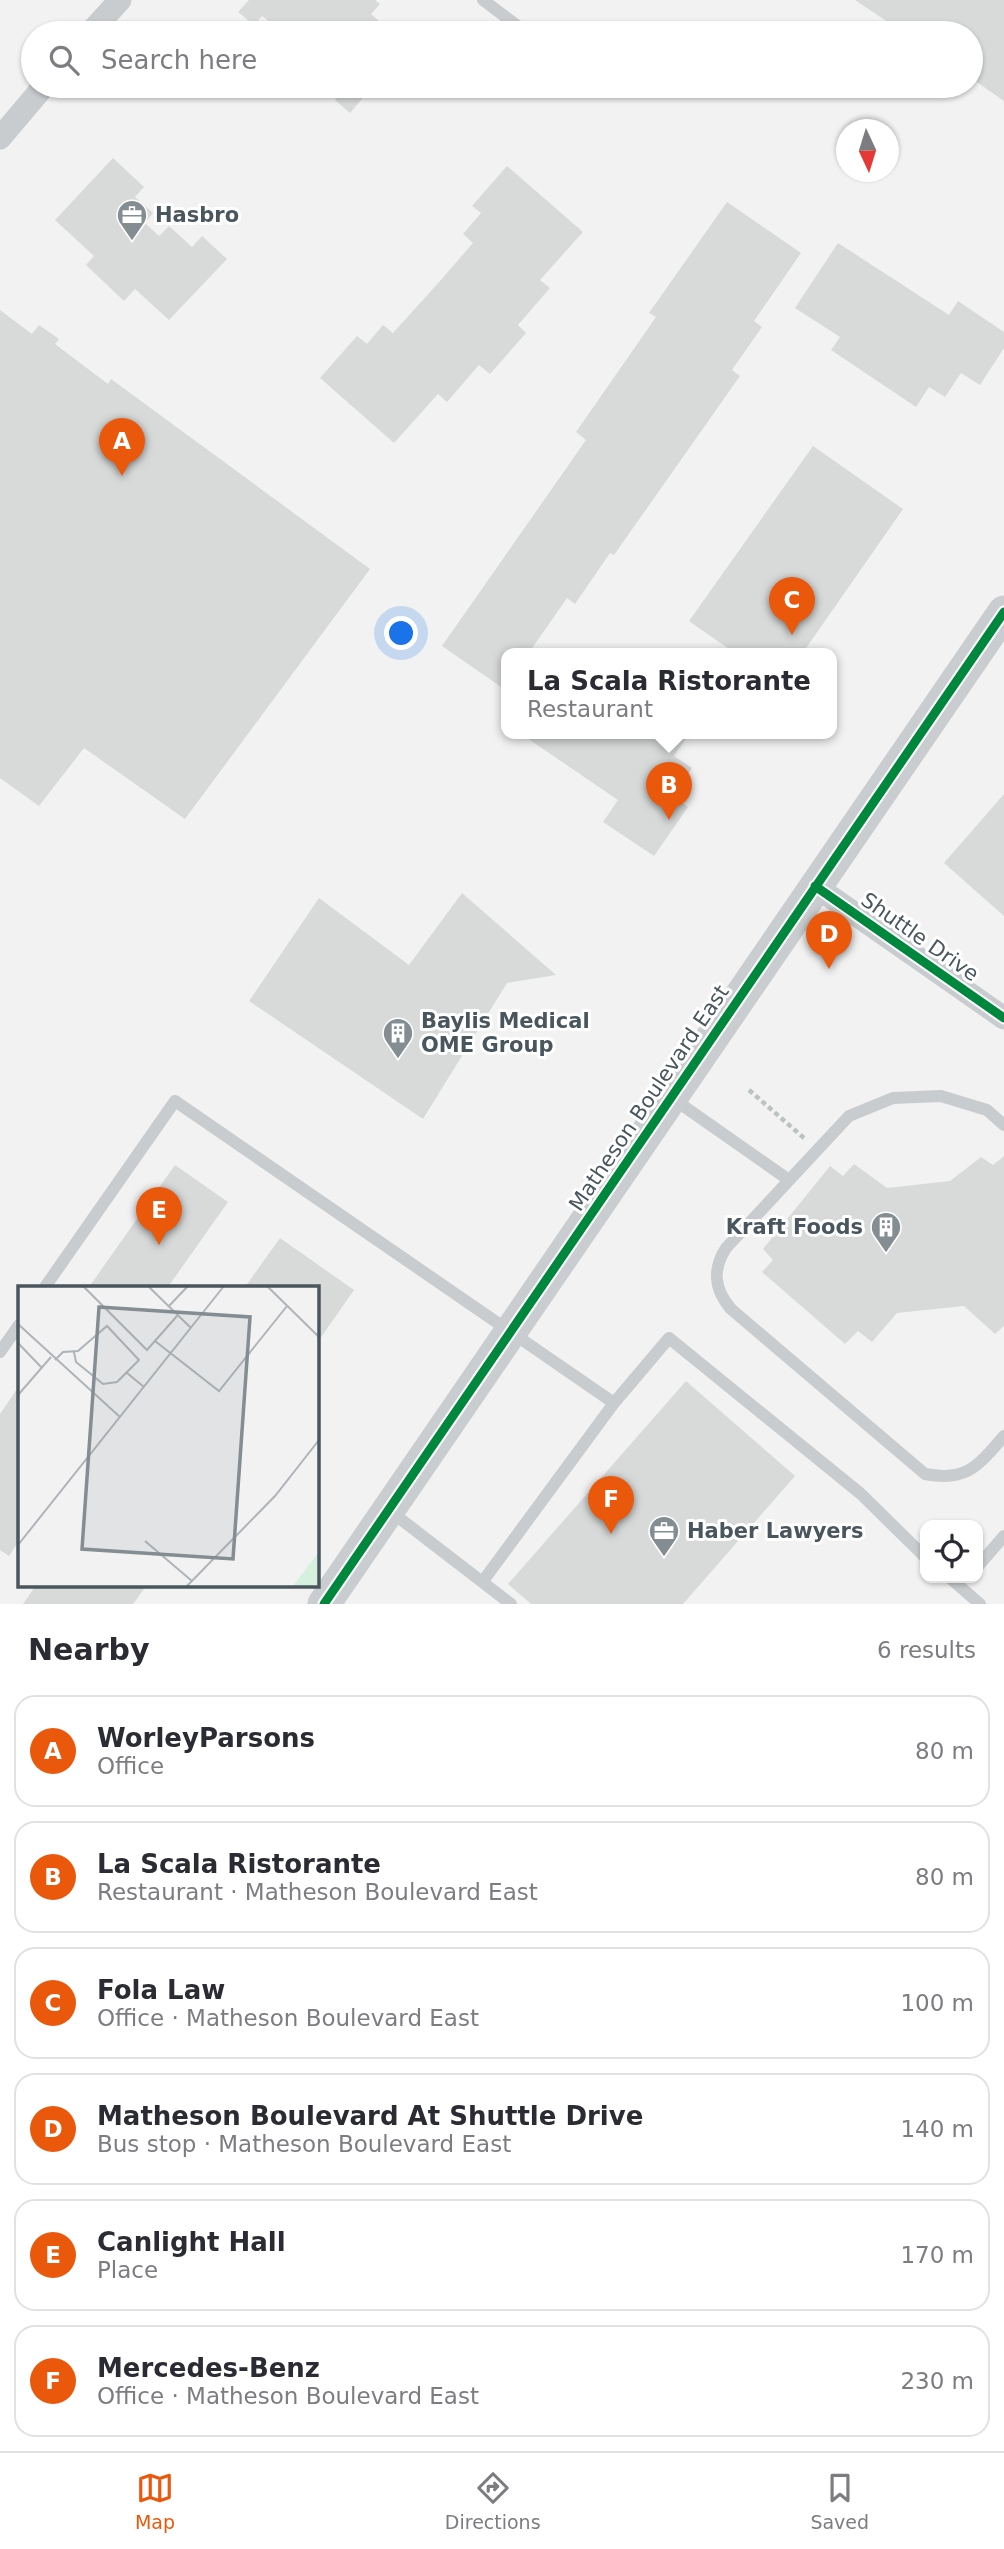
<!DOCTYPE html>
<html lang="en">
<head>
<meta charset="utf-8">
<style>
  :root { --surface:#fff; --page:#f7f7f7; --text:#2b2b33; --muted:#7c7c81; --line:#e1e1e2; --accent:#ea580c }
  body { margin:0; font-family:"DejaVu Sans",sans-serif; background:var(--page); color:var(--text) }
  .controls { position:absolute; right:21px; bottom:21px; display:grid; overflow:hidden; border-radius:14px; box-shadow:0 2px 5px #0004 }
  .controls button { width:63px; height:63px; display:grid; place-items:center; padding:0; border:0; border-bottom:2px solid var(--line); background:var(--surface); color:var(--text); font:35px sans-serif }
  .compass { position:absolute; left:836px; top:119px; width:63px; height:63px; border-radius:50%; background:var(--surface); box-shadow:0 2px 5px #0004; rotate:176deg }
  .you { position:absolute; left:402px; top:634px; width:24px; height:24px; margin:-18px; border:5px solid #fff; border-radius:50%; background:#1a73e8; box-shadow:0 0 0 10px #1a73e833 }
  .badge { display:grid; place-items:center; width:46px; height:46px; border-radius:50%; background:var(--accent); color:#fff; font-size:23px; font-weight:700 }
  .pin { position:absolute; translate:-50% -58px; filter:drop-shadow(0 2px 4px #0008) }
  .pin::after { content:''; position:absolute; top:37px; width:24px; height:21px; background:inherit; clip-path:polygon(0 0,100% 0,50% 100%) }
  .popup { position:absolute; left:501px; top:648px; width:336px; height:91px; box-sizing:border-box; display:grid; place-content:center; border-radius:14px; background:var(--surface); filter:drop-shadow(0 2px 5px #0005); font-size:23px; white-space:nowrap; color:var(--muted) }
  .popup b { font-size:26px; color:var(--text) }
  .popup::after { content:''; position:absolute; left:50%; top:100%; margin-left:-14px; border:14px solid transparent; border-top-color:var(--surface) }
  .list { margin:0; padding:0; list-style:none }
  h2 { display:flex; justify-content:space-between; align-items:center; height:91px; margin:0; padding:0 28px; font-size:30px }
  h2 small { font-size:23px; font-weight:400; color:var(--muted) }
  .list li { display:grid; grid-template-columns:46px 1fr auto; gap:21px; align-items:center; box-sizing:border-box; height:112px; margin:0 14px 14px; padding:0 14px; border:2px solid var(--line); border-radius:21px }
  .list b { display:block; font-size:26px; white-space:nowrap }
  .list p { margin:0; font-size:23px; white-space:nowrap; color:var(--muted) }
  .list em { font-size:23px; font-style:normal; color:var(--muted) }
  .icon { flex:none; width:38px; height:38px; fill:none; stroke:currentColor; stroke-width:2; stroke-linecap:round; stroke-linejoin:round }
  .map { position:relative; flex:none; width:1004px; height:1604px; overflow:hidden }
  .search { position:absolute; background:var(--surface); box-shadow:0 2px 5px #0004; left:21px; right:21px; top:21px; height:77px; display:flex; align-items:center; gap:18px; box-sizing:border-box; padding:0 24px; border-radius:38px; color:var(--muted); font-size:26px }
  .sheet { height:847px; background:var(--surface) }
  nav { display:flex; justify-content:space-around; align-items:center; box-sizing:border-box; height:98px; border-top:2px solid var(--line); background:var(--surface); font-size:19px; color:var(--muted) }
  nav a { display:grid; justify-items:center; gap:4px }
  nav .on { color:var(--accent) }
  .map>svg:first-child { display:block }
</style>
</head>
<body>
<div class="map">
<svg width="1004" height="1604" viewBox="0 0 1004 1604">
  <rect width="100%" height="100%" fill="#f2f2f2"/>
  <path fill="#d8dada" d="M 249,0 L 375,0 L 380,4 L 371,14 L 393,33 L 283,33 L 262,16 L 254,25 L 238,12 Z
    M 855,0 L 1004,0 L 1004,101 L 971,78 L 971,33 L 904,33 Z
    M 345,86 L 373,86 L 350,113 L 335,100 Z
    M 113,158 L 144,187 L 135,197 L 153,213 L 145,223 L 159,236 L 169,226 L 192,247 L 202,236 L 227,259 L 169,320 L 135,289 L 124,301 L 86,265 L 94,256 L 55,220 Z
    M 507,166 L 583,232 L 540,280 L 550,288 L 518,325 L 526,333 L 490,374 L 479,365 L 447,402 L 438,394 L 394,443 L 320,378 L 357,336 L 367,344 L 383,325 L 393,333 L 440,281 L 473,243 L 463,234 L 481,213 L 472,206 Z
    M 727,202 L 801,253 L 754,321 L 762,327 L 732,370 L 740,376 L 614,555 L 610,553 L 575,604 L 567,598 L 528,654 L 506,654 L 504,689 L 442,646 L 586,440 L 576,432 L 656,317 L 649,313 Z
    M 838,243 L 949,315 L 958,301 L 1004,332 L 1004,348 L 980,385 L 961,373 L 945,397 L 929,387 L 916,407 L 831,350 L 840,337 L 795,308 Z
    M 0,310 L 32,334 L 39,325 L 59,339 L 55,344 L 108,384 L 111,379 L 370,569 L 185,819 L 84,748 L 39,806 L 0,778 Z
    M 813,446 L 903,509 L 802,654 L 736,654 L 689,621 Z
    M 521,734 L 689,734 L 674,756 L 692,768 L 673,796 L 688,807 L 654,856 L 603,822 L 618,800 Z
    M 1004,794 L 1004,916 L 944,863 Z
    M 462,893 L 556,975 L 507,983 L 423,1119 L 249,1001 L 319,898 L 409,965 Z
    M 1004,1156 L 1004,1326 L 995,1334 L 964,1306 L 897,1313 L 872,1342 L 858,1331 L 845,1344 L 762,1272 L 773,1260 L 763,1249 L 830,1166 L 843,1176 L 854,1164 L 887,1188 L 950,1181 L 981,1157 L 993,1165 Z
    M 175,1165 L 228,1202 L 168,1287 L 89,1287 Z
    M 280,1238 L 354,1290 L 317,1343 L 317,1287 L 245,1287 Z
    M 686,1381 L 795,1476 L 683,1604 L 531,1604 L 508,1584 Z
    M 19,1386 L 19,1541 L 9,1556 L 0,1550 L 0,1414 Z
    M 36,1585 L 147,1585 L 133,1604 L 23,1604 Z"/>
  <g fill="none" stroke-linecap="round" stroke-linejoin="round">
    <path stroke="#b9c4c0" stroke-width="4.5" stroke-dasharray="5 3.5" stroke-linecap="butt" d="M 749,1090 L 804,1138"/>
    <path stroke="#c9ccce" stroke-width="12" d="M 483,0 L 527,33
      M 672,1098 L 789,1180
      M 1004,1125 L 987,1110 L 941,1096 L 893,1098 L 849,1116 L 726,1248 C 712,1270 714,1289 731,1309 L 925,1474 C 967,1482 978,1466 1004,1436
      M 45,1287 L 175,1101 L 614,1403
      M 0,1352 L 19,1325
      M 390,1511 L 511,1604
      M 978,1566 L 1004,1536
      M 950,1578 L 980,1604
      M 483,1581 L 614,1403 L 669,1338 L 861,1494 L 925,1557"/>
    <path stroke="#c9ccce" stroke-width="23" d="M 90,33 L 120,0
      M 0,138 L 44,86
      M 815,886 L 1004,1018"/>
    <path stroke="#cacdcf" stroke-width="33" d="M 324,1604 L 1004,612"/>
    <g stroke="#fff" stroke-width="13">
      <path id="cycleway" d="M 815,886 L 1004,1018
        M 324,1604 L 1004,612"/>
    </g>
    <use href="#cycleway" stroke="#00873e" stroke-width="9"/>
  </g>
  <defs>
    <g id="office-pin" transform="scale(1.575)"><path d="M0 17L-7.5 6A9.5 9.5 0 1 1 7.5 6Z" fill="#848d92" stroke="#fff"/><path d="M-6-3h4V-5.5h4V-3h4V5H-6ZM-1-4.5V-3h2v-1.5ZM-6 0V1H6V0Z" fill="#fff"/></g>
    <g id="building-pin" transform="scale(1.575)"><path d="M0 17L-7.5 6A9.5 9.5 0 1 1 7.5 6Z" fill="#848d92" stroke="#fff"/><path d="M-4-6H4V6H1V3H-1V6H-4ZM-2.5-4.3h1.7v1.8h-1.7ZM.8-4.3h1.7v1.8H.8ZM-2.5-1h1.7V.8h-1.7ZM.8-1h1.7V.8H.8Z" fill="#fff"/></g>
  </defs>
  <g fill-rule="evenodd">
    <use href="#office-pin" x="132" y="215"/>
    <use href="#building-pin" x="398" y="1033"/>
    <use href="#building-pin" x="886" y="1227"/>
    <use href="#office-pin" x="664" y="1531"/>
  </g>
  <g text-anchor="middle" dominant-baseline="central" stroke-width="6" stroke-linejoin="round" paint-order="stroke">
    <g font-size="21" font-weight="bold" fill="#49565e" stroke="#fff" text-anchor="start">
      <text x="155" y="215">Hasbro</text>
      <text x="421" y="1021">Baylis Medical<tspan x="421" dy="24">OME Group</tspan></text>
      <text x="863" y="1227" text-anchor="end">Kraft Foods</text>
      <text x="687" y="1531">Haber Lawyers</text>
    </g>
    <g font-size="21" fill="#49565e" stroke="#fff">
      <text transform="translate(920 937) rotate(35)">Shuttle Drive</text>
      <text transform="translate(649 1098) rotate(-56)">Matheson Boulevard East</text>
    </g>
  </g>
  <g transform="translate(18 1286)">
    <rect width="301" height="301" fill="#f2f2f2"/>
    <path d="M 301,266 L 301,301 L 274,301 Z" fill="#d6f0de"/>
    <path fill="none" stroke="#aeb4b7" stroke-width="2" d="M 65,0 L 129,64 L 159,30M 130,0 L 173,42M 249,0 L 301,51M 150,21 L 170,0M 0,38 L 102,131M 137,55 L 201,105 L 269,20M 0,57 L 24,82M 37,74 L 45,66 L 60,65 L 89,40 L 121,74 L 99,96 L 85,98 L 58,76 L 56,66M 109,87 L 126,101M 0,109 L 33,71M 127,255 L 174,295M 0,259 L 206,0M 168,301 L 257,210 L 301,154"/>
    <path fill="#848d92" fill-opacity="0.15" stroke="#848d92" stroke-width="3.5" d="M 81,21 L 232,31 L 215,273 L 64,263 Z"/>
    <rect width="301" height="301" fill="none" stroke="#49565e" stroke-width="3.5"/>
  </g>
</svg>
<div class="controls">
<button><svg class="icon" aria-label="locate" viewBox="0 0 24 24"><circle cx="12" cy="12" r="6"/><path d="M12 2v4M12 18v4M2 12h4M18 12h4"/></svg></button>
</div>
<svg class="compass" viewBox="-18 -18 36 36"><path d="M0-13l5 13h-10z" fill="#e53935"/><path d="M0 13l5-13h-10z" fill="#7c7c81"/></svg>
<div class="you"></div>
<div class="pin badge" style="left:122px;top:476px">A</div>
<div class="pin badge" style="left:669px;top:820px">B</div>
<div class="popup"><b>La Scala Ristorante</b>Restaurant</div>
<div class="pin badge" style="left:792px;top:635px">C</div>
<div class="pin badge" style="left:829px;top:969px">D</div>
<div class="pin badge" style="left:159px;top:1245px">E</div>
<div class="pin badge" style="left:611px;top:1534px">F</div>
<div class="search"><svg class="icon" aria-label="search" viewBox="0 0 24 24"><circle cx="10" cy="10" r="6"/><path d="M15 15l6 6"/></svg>Search here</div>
</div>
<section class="sheet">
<h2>Nearby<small>6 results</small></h2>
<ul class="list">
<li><span class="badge">A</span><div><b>WorleyParsons</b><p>Office</p></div><em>80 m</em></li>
<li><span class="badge">B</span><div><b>La Scala Ristorante</b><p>Restaurant · Matheson Boulevard East</p></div><em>80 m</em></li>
<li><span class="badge">C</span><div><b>Fola Law</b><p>Office · Matheson Boulevard East</p></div><em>100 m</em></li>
<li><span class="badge">D</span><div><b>Matheson Boulevard At Shuttle Drive</b><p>Bus stop · Matheson Boulevard East</p></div><em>140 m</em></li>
<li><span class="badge">E</span><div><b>Canlight Hall</b><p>Place</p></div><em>170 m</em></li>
<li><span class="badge">F</span><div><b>Mercedes-Benz</b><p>Office · Matheson Boulevard East</p></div><em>230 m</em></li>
</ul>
</section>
<nav>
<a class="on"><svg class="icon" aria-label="map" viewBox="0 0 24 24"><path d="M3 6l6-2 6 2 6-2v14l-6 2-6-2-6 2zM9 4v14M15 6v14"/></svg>Map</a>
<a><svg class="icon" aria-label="directions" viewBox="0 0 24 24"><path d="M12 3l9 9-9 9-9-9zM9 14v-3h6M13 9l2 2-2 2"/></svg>Directions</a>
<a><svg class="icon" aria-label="saved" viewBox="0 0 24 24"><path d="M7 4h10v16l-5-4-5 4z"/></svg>Saved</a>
</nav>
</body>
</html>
